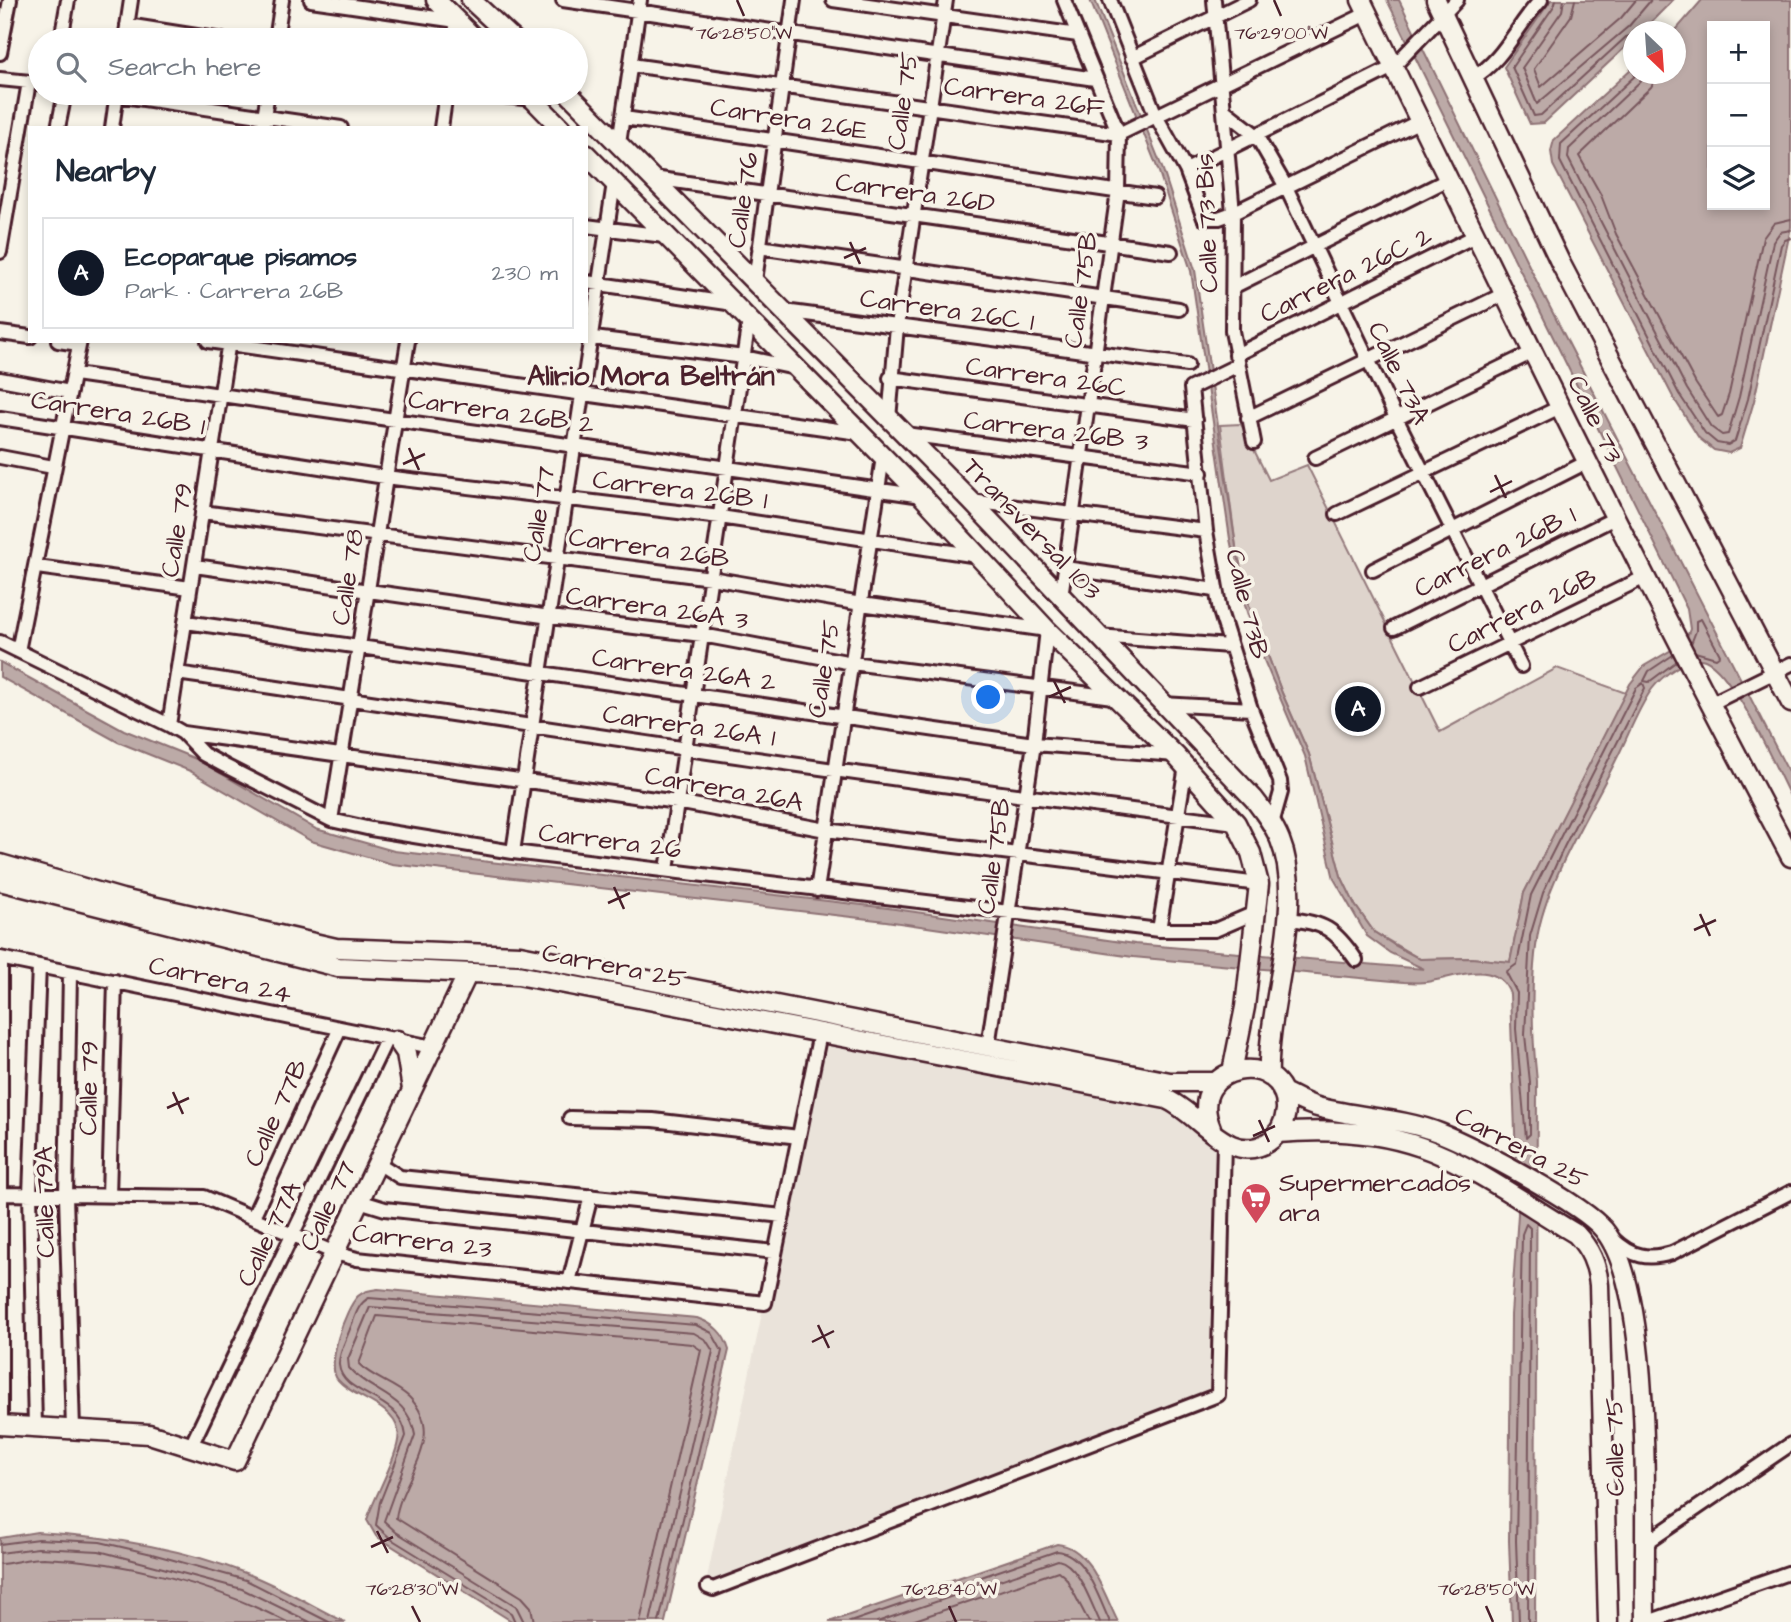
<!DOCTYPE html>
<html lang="en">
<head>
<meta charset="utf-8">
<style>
  :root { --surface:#fff; --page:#f6f6f7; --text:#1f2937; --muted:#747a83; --line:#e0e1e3; --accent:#111827 }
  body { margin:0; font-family:"Architects Daughter",sans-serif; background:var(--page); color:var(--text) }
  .controls { position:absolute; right:21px; top:21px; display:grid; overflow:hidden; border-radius:0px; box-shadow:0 4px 10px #0003 }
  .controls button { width:63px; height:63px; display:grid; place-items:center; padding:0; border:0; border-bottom:2px solid var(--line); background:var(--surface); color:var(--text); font:35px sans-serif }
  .compass { position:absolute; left:1623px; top:21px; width:63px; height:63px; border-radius:50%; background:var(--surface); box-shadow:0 4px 10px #0003; rotate:155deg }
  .you { position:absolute; left:989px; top:698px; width:24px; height:24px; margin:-18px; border:5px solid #fff; border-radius:50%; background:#1a73e8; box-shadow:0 0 0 10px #1a73e833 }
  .badge { display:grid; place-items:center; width:46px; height:46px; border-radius:50%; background:var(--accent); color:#fff; font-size:23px; font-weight:700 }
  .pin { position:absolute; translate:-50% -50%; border:4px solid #fff; box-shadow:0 2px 7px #0006 }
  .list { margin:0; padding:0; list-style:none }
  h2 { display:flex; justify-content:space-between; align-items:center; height:91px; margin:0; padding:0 28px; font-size:30px }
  h2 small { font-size:23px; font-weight:400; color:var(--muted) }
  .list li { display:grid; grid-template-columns:46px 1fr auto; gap:21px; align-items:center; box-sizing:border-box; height:112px; margin:0 14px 14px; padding:0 14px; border:2px solid var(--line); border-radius:0px }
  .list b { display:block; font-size:26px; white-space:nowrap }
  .list p { margin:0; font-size:23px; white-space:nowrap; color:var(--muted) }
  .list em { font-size:23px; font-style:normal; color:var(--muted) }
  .icon { flex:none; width:38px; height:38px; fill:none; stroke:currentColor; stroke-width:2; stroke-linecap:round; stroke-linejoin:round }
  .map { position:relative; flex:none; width:1791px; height:1622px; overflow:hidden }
  .search { position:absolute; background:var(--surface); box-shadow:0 4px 10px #0003; left:28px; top:28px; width:560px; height:77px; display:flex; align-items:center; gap:18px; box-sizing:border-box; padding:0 24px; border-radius:38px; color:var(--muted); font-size:26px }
  .panel { position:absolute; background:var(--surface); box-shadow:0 4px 10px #0003; left:28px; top:126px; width:560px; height:217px; border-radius:0px }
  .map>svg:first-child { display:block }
</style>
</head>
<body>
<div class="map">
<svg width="1791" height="1622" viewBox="0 0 1791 1622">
  <rect width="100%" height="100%" fill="#f7f3e8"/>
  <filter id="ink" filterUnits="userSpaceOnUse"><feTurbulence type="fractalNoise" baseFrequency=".0143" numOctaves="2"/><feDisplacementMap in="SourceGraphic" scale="14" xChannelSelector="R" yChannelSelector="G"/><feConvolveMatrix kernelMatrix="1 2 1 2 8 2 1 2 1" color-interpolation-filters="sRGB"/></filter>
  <g filter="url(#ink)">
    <path fill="#eae3da" d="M 820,1033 L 1166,1099 L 1220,1139 L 1218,1395 L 713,1589 L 706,1583 Z"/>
    <path fill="#ded4cc" stroke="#947a7c" stroke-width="2" d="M 1241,424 L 1269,480 L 1307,465 L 1440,732 L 1557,668 L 1626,693 L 1524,893 L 1510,962 L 1471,958 L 1420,959 L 1374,932 L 1355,905 L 1341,876 L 1309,754 L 1282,693 L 1249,605 L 1236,547 L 1220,425 Z"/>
    <path fill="#bcaaa7" stroke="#8e7275" stroke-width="2" fill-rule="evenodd" d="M 1090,0 L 1095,0 L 1163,170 L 1195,270 L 1236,547 L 1249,605 L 1282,693 L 1309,754 L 1341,876 L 1355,905 L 1374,932 L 1394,945 L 1420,959 L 1471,958 L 1510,962 L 1524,893 L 1630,684 L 1644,666 L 1685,642 L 1690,629 L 1687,609 L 1387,0 L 1399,0 L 1537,282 L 1791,777 L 1791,798 C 1776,769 1734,672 1705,660 C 1690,654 1661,677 1652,689 C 1637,710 1628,737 1616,760 C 1591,811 1545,883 1537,939 C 1530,985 1532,1035 1537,1081 L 1535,1622 L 1512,1622 L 1509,1541 L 1511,1315 L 1518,1214 L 1510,994 C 1497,957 1454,978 1426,982 C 1419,983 1411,982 1404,982 L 1133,957 L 886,921 L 392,864 L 311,841 L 190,771 L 118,742 L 0,677 L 0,662 L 124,730 L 196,759 L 316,829 L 394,851 L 888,908 L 1135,944 L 1424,969 L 1390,953 L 1367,936 L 1334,879 L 1305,756 L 1257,644 L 1242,596 L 1230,539 L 1191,271 L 1159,172 Z
      M 1551,0 L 1673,0 L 1642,31 L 1634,32 L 1633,40 L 1544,123 L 1530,124 L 1504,67 Z
      M 1702,0 L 1791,0 L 1791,227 L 1754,401 L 1740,448 L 1729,453 L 1714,450 L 1699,438 L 1673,397 L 1553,165 L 1551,151 L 1554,140 L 1633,67 L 1634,74 L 1676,74 L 1675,31 ZM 1765,26 L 1765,205 L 1712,205 L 1712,26 Z
      M 378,1289 L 697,1318 C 714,1324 724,1333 729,1350 L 665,1622 L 513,1622 L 376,1536 L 367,1520 C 373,1498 403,1449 398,1430 C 392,1404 354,1399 338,1380 C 325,1366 345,1309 358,1296 C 364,1291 370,1290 378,1289 Z
      M 37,1532 C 108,1536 181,1548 248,1574 C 281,1587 313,1606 345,1622 L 0,1622 L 0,1538 Z
      M 1057,1544 C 1091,1547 1104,1595 1118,1622 L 829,1622 Z"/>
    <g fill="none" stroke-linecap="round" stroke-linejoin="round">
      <path stroke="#78575d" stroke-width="2" d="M 1556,0 L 1554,6 L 1512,67 L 1534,116 L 1541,115 L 1626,37 L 1634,35
        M 1564,0 L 1562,11 L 1522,68 L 1537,104 L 1629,26 L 1651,0
        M 1575,0 L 1571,16 L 1534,69 L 1541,87 L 1621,18 L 1636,0
        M 1637,74 L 1561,144 L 1560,161 L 1679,394 L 1705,433 L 1717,443 L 1728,445 L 1735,441 L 1748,399 L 1781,245 L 1785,240 L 1791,238
        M 1648,74 L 1569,149 L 1568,158 L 1687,389 L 1711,427 L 1722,435 L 1728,434 L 1739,397 L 1773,242 L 1780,232 L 1791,230
        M 1659,74 L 1651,87 L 1579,156 L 1601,195 L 1616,234 L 1696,384 L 1718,417 L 1722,415 L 1729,394 L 1763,238 L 1774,223 L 1791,219
        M 1691,644 L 1696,631 L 1696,621 L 1701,619 L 1720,655 L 1716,658 L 1695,652
        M 1673,655 L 1649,671 L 1644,681 L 1649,682 L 1677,661
        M 1643,683 L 1645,688 L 1564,847 L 1543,893 L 1530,936 L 1525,1035 L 1530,1082 L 1530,1134 L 1526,1138 L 1516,1029 L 1517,993 L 1506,972 L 1517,964 L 1531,895 L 1636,688 Z
        M 0,1544 L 38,1539 L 100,1542 L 152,1554 L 246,1580 L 329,1622
        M 0,1553 L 38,1548 L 99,1551 L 242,1589 L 310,1622
        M 0,1564 C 14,1563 28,1558 43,1558 C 127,1561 212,1584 287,1622
        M 515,1622 L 511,1613 L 391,1539 L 376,1525 L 380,1502 L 406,1436 C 401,1394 342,1397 339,1365 C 338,1354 346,1340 350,1329 C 355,1318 357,1304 369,1298 L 696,1325 L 712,1333 L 722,1351 L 659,1622
        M 524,1622 L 516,1606 L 396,1532 L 384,1521 L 415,1435 C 409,1395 371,1394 349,1368 L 348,1359 L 370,1307 L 694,1333 L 706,1340 L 713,1351 L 650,1622
        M 534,1622 L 531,1607 L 522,1597 L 396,1518 C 401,1477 449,1437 409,1397 C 394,1383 372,1378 359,1364 L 377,1316 L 692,1344 L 701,1350 L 640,1622
        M 850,1622 L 1057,1551 C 1086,1553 1099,1600 1110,1622
        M 877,1622 L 1058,1560 C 1079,1564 1091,1604 1100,1622
        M 909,1622 L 1058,1571 L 1066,1578 L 1089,1622
        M 1519,1622 L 1516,1541 L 1522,1234 L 1526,1224 L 1530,1228 L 1528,1622"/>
      <g stroke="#4a1f2b" stroke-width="18">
        <path id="street" d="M 311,0 L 457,21 L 454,40
          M 563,0 L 1095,79
          M 833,0 L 1078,35
          M 1110,0 L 1156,116 L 1186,170 L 1204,218 L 1219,218 L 1233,213 L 1418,122
          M 1214,0 L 1233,213 L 1232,331 L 1254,442
          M 127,25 L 222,40
          M 61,40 L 68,0
          M 125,40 L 131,0
          M 276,40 L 282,0
          M 0,53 L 10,0
          M 1132,58 L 1249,0
          M 631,65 L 1119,134 L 1368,13
          M 1473,78 C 1505,59 1516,26 1541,0
          M 0,79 L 40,83
          M 103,93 L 341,128
          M 474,93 L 533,99
          M 1224,110 L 1256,135 L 1286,187 L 1396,418 L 1521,666
          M 624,118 L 1155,197
          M 58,128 L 65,93
          M 112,128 L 117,93
          M 262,128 L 268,93
          M 441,128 L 446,93
          M 619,143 L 640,0
          M 1186,170 L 1393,67 L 1457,0
          M 653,178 L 1171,252
          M 586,226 L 664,236
          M 759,247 L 1179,309
          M 0,252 L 29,82
          M 755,281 L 794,0
          M 586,282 L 734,304
          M 1233,287 L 1447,180
          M 784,311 L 1187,365
          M 0,333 L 30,337
          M 586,337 L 744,357 L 795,368
          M 58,341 L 79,344
          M 208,341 L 859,433
          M 1236,355 L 1475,236
          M 1238,365 L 1191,388 L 1206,531 L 1220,611 L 1251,709 L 1280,781 L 1281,792 L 1272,824
          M 75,374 L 922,496
          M 890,378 L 1195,420
          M 0,379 L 70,392
          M 0,418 L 385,477 L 720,517 L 978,556
          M 1248,418 L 1504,294
          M 889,419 L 897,326 L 946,0
          M 905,434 L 1201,473
          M 0,457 L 53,467
          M 1315,458 L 1533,352
          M 971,501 L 1206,531
          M 202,512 L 711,578 L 861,604 L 1047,630 L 1034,744 L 988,1046
          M 1337,514 L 1560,407
          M 195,566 L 550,617 L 702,635 L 852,663 L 1113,697
          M 37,567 L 190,588
          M 1065,568 L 1215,590
          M 1373,570 L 1587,462
          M 1061,597 L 1118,191 L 1119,134 L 1064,0
          M 186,622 L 1034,744 L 1176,755
          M 1394,628 L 1615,518
          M 1098,636 L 1229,646
          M 0,642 L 169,725 L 183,733 L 203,754 L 225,766 L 331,820 L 371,829 L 513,852 L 1159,930 L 1215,930 L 1257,912
          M 18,651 L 80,341
          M 178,673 C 530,726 882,780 1236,823
          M 1420,687 L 1645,577
          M 1162,704 L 1251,709
          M 1710,704 L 1791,664
          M 169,725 L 229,341
          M 183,733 L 677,802 L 826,830 L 1259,884
          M 331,820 L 408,341
          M 513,852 L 614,183
          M 667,870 L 749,320
          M 817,890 L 883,457
          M 1287,919 C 1324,922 1335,929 1356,960
          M 1159,930 L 1186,766
          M 0,958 L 432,1047
          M 70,974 L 66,1196 L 73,1429
          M 570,1118 L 653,1120 L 799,1137
          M 378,1163 L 400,1177 L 783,1216
          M 0,1194 L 204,1197 L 335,1253 L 357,1259 L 765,1303 L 820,1033
          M 109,1196 L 115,981
          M 359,1201 L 385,1209 L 775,1252
          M 253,1217 L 340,1028
          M 1613,1239 C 1632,1257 1648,1260 1672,1253 L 1791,1192
          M 569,1282 L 591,1196
          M 1,1425 L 1,958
          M 35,1427 L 30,1194 L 39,966
          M 190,1448 L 387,1038
          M 1643,1545 L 1791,1444
          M 708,1587 L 713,1589 L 1218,1395 L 1224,1142
          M 1648,1622 L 1791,1572"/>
      </g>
      <g stroke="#4a1f2b" stroke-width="23">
        <path id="secondary" d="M 436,0 L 476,40
          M 471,0 L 514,40
          M 1361,0 C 1501,288 1640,575 1791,857
          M 1436,0 L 1561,264 L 1791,703
          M 527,93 L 561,128
          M 568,93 L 971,501 L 1254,799 C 1264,812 1274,825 1280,840 C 1307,906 1266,1005 1269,1076
          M 586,154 L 922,496 L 1047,630 L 1176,756 L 1236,823 L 1251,853 L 1259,884 L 1245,1007 L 1232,1072
          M 0,864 L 122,899 L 336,948 L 520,955 L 1170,1082 L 1216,1082
          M 0,881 L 338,967 L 518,975 L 1166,1099 C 1199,1113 1230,1167 1268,1142 C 1279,1135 1285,1122 1286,1110 C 1288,1047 1183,1062 1211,1128
          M 397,1040 L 406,1053 L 412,1089
          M 1282,1091 C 1294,1097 1307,1105 1321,1108 C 1360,1118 1402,1118 1440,1133 C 1475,1147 1583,1204 1604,1230 C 1656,1294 1643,1534 1645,1622
          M 1277,1133 C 1324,1129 1376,1131 1421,1147 C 1471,1164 1530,1207 1576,1234 C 1590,1249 1597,1264 1599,1285 L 1608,1622
          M 0,1425 L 149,1434 L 235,1461 L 468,973"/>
      </g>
      <use href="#street" stroke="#f7f3e8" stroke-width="12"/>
      <use href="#secondary" stroke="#f7f3e8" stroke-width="18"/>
    </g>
  </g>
  <path fill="none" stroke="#4a1f2b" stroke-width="2.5" d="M 737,0 L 744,16M 1274,0 L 1281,16M 850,242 L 860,264M 844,258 L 866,248M 409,448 L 419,470M 403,464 L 425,454M 1495,475 L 1506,498M 1490,492 L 1512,481M 1054,681 L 1065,703M 1049,697 L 1071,687M 614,887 L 624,909M 608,903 L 630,893M 1700,914 L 1710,936M 1694,930 L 1716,920M 173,1092 L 183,1114M 167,1108 L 189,1098M 1259,1120 L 1269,1142M 1253,1136 L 1275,1126M 818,1325 L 829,1348M 812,1342 L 834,1331M 377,1531 L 388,1553M 371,1547 L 393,1537M 412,1606 L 420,1622M 949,1606 L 956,1622M 1486,1606 L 1493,1622"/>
  <defs>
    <g id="supermarket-pin" transform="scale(1.575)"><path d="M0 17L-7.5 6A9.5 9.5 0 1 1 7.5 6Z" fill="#d1495b" stroke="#f7f3e8"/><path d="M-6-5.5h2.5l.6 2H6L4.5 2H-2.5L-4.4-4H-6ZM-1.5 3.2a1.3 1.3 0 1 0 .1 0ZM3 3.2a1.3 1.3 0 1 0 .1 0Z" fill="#fff"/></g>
  </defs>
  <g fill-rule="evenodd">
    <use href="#supermarket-pin" x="1256" y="1198"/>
  </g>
  <g text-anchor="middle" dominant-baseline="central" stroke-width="7" stroke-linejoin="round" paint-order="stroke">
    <g font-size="26" fill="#4a1f2b" stroke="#f7f3e8">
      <text transform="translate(1024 97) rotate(8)">Carrera 26F</text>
      <text transform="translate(903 101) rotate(-82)">Calle 75</text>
      <text transform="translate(789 119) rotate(9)">Carrera 26E</text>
      <text transform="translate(915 193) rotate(8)">Carrera 26D</text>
      <text transform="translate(743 200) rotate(-82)">Calle 76</text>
      <text transform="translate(1207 223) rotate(-92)">Calle 73 Bis</text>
      <text transform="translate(1346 275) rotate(-26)">Carrera 26C 2</text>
      <text transform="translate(1081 290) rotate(-82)">Calle 75B</text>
      <text transform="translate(947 310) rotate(8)">Carrera 26C 1</text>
      <text transform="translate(1399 373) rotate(64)">Calle 73A</text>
      <text transform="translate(1046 377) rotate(8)">Carrera 26C</text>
      <text transform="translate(501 412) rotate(8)">Carrera 26B 2</text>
      <text transform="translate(118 413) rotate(9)">Carrera 26B 1</text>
      <text transform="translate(1595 419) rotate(64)">Calle 73</text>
      <text transform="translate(1056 431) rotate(7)">Carrera 26B 3</text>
      <text transform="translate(680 490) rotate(7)">Carrera 26B 1</text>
      <text transform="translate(539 514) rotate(-81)">Calle 77</text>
      <text transform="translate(1032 529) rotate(46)">Transversal 103</text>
      <text transform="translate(177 530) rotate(-81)">Calle 79</text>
      <text transform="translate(649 548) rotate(8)">Carrera 26B</text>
      <text transform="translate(1495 552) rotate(-26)">Carrera 26B 1</text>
      <text transform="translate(348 577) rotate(-81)">Calle 78</text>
      <text transform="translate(1247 604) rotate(76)">Calle 73B</text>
      <text transform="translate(657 608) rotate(8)">Carrera 26A 3</text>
      <text transform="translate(1522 611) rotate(-26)">Carrera 26B</text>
      <text transform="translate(824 669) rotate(-81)">Calle 75</text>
      <text transform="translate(684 670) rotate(8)">Carrera 26A 2</text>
      <text transform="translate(689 726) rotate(8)">Carrera 26A 1</text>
      <text transform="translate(724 789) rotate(10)">Carrera 26A</text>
      <text transform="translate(610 841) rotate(7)">Carrera 26</text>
      <text transform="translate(994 856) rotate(-82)">Calle 75B</text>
      <text transform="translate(614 966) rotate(11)">Carrera 25</text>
      <text transform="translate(220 980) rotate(12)">Carrera 24</text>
      <text transform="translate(89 1088) rotate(-89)">Calle 79</text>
      <text transform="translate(276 1113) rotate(-65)">Calle 77B</text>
      <text transform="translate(1521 1148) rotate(28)">Carrera 25</text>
      <text transform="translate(45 1202) rotate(-91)">Calle 79A</text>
      <text transform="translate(328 1206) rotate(-64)">Calle 77</text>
      <text transform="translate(269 1234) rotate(-64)">Calle 77A</text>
      <text transform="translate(422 1241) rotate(7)">Carrera 23</text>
      <text transform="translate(1615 1447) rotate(-91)">Calle 75</text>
    </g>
    <g font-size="26" fill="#4a1f2b" stroke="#f7f3e8" text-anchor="start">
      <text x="1279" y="1183">Supermercados<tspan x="1279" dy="30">ara</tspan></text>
    </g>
    <g font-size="28" font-weight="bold" fill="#4a1f2b" stroke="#f7f3e8">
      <text x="651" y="376">Alirio Mora Beltrán</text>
    </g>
  </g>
  <g font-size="18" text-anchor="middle" fill="#4a1f2b" stroke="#f7f3e8" stroke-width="7" stroke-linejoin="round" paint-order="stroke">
    <text x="744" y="39">76°28'50"W</text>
    <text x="1281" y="39">76°29'00"W</text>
    <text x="412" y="1595">76°28'30"W</text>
    <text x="949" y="1595">76°28'40"W</text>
    <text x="1486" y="1595">76°28'50"W</text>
  </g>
</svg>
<div class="controls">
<button>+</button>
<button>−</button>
<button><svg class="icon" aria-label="layers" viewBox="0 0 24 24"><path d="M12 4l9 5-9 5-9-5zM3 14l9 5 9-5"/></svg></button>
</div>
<svg class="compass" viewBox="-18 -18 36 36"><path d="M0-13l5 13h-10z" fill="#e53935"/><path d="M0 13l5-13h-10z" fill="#747a83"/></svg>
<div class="you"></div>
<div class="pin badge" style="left:1358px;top:709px">A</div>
<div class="search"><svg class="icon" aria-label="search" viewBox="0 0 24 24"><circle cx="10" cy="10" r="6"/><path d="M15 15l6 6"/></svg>Search here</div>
<section class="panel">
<h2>Nearby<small></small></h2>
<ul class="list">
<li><span class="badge">A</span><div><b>Ecoparque pisamos</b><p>Park · Carrera 26B</p></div><em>230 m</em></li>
</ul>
</section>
</div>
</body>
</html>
